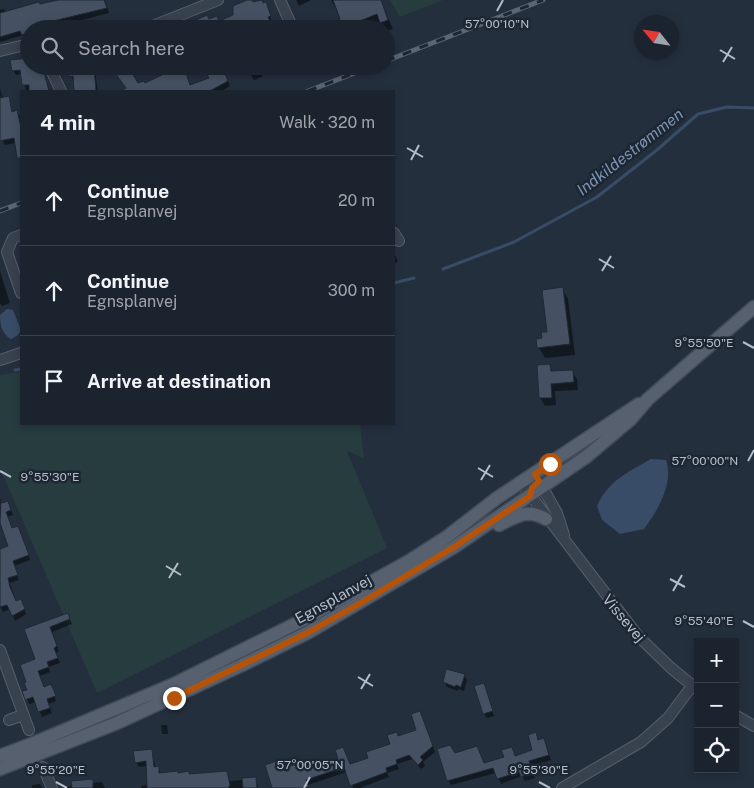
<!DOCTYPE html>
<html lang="en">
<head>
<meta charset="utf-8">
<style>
  :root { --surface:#1b232e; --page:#282f3a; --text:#f1f3f6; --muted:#a0a4aa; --line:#39404a }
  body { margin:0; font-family:"Public Sans",sans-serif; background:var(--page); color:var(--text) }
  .controls { position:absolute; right:15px; bottom:15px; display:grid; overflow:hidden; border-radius:0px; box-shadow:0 2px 8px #0003 }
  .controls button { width:45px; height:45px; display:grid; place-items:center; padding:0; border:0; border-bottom:1px solid var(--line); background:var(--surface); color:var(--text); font:25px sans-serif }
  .compass { position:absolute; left:634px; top:15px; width:45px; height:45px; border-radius:50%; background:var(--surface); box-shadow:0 2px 8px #0003; rotate:300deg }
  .stop { position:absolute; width:15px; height:15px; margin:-11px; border:4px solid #b45309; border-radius:50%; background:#fff }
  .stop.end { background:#b45309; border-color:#fff; box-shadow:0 1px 5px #0008 }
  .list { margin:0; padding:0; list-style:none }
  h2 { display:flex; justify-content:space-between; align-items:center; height:65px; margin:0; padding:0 20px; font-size:21px }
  h2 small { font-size:16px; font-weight:400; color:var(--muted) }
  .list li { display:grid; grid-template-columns:32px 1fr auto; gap:15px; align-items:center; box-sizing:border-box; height:90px; padding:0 20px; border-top:1px solid var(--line) }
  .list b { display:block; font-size:19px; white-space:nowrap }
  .list p { margin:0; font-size:16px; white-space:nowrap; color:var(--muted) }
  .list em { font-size:16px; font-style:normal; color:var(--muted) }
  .icon { flex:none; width:28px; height:28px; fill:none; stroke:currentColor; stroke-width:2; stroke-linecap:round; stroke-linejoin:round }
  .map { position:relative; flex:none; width:754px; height:788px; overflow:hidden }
  .search { position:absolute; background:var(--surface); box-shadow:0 2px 8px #0003; left:20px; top:20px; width:375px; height:55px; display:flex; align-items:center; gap:12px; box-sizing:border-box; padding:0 18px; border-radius:28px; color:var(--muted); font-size:19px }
  .panel { position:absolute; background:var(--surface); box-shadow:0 2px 8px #0003; left:20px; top:90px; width:375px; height:335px; border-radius:0px }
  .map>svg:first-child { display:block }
</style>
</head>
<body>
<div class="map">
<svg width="754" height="788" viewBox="0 0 754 788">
  <rect width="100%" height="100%" fill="#242f3e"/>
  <path fill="#263c3f" d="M 390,0 L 443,0 L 400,17 Z
    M 21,372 L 21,424 L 360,424 L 364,458 L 347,451 L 387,548 L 97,693 L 0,468 L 0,375 Z"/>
  <path fill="#394c67" d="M 7,309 L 13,310 L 21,330 L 18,335 L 11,339 C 2,334 0,325 0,315 Z
    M 651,459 L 666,460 C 674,483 658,510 644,529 L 620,534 L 602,520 L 597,506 C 609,480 627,473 651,459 Z"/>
  <path fill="#0007" d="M 65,0 L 105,0 L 109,13 L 47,29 L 29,29 L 29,38 L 26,39 L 23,35 L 0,42 L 0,10 L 4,9 L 6,13 Z
    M 250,0 L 253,4 L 268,9 L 274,29 L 261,29 L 260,26 L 255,29 L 190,29 L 190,24 L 209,21 L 219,22 L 235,16 Z
    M 296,0 L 311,0 L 299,6 Z
    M 331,0 L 380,0 L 393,29 L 387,31 L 382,23 L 368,29 L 330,29 L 337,26 L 342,20 Z
    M 29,66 L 39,66 L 40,74 L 44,74 L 49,89 L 52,91 L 26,90 L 22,74 L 16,75 L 13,70 Z
    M 69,66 L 94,66 L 98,91 L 76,91 Z
    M 121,66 L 139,87 L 184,71 L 191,86 L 224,71 L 230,86 L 221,91 L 131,91 Z
    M 246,66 L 259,66 L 263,76 L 254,80 Z
    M 277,66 L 288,66 L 279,70 Z
    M 339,66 L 349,66 L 341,69 Z
    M 0,88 L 3,99 L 8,98 L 13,113 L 17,112 L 20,116 L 21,153 L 16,143 L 5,145 L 2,140 Z
    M 394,254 L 398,261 L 394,264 Z
    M 0,271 L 10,303 L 2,306 L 0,303 Z
    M 562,288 L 568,299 L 575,355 L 545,358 L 539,348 L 538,340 L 543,339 L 548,333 Z
    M 549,365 L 553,372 L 572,371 L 577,379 L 578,390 L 555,391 L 556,405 L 545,406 L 540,398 L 538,366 Z
    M 0,498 L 3,504 L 10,507 L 13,515 L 7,517 L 12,529 L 20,532 L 30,560 L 14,566 L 19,580 L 10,583 L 16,603 L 23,605 L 26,614 L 15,621 L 10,609 L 3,612 L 0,606 L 0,550 L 10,547 L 0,523 Z
    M 67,614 L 72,624 L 52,632 L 59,651 L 56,653 L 60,663 L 48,667 L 50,672 L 40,676 L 44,688 L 52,689 L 56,701 L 49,704 L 52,713 L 42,717 L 36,702 L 29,704 L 24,692 L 28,690 L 36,660 L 25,630 Z
    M 464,675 L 467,680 L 464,691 L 458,689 L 458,691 L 447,687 L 444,682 Z
    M 486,689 L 494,716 L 487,718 L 484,714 Z
    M 422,717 L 435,752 L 423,762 L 425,766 L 421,769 L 413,759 L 397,764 L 399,769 L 387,773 L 389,777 L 360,788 L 353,788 L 347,772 L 308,785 L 309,788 L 273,788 L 278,761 L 282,770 L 312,768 L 340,759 L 343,748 L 350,766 L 369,758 L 391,745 L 399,737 L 418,731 Z
    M 161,725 L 167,725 L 168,734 L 162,734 Z
    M 535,734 L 539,741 L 544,740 L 551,760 L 531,766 L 535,778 L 525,781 L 522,776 L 501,784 L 496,773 L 451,785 L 448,780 L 454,755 L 477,747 L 484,765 L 514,753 L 516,758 L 534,751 Z
    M 151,750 L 156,768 L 158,768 L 161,774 L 188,773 L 190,775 L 227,772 L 230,781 L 255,779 L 258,788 L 142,788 L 141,786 L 148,785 L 148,766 L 139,767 L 136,762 Z
    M 92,781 L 93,783 L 102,782 L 105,788 L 64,788 Z
    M 40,784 L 42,788 L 32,788 L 32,785 Z"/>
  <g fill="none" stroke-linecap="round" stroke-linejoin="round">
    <path stroke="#394c67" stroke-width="3" d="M 443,269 L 514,242 L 597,197 L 657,150 L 698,114 L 727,107 L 754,108
      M 394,283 L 414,278
      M 15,370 L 21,369"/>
  </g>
  <path fill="#455162" stroke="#1f2835" d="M 58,0 L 104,0 L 107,8 L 45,23 L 47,27 L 29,29 L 29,33 L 22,35 L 20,31 L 0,37 L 0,13 L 39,2 L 40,4 Z
    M 247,0 L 252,0 L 253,2 L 262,0 L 263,3 L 266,2 L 271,16 L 268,17 L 270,21 L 259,25 L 257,21 L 241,28 L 239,24 L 228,29 L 191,29 L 189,23 L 207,15 L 209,19 L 217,16 L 219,21 L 233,15 L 233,6 Z
    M 333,0 L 381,0 L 388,20 L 380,23 L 377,14 L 350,25 L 352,29 L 337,29 L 334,21 L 340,19 Z
    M 29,58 L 29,66 L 37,66 L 38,73 L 44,72 L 49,91 L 29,91 L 29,85 L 22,85 L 20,70 L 12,71 L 10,60 Z
    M 68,66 L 94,66 L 96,91 L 74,91 L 73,76 L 69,77 Z
    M 110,66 L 128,66 L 138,83 L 144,81 L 145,83 L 170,71 L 171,74 L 185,70 L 190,85 L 209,78 L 202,66 L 222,66 L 228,81 L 210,91 L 120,91 L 126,88 Z
    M 246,66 L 271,66 L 249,75 Z
    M 9,96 L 12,112 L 17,110 L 21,127 L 21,158 L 17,158 L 14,138 L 0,141 L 0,98 Z
    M 563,287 L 570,344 L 537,348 L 536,339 L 542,338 L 541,332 L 547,332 L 542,290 Z
    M 550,364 L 551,371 L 573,370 L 574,382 L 551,384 L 552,398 L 539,398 L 537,365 Z
    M 1,499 L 2,503 L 8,501 L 11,510 L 6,512 L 12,528 L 18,526 L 29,555 L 13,561 L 18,575 L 8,578 L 10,587 L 16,601 L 21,599 L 25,609 L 12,616 L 7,605 L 0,607 L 0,549 L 8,546 L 0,523 Z
    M 68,613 L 70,619 L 50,627 L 57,646 L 54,648 L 58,658 L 47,662 L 49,667 L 38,671 L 44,687 L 51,684 L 56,696 L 47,699 L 50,708 L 38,712 L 33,697 L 25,700 L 22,691 L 27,690 L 24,683 L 26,682 L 20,665 L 35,659 L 24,629 Z
    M 446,669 L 465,674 L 461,687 L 456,685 L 455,687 L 443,682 Z
    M 484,683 L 493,711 L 483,714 L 474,686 Z
    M 420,711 L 433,746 L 420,757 L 423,760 L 418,765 L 409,755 L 396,760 L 397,764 L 386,768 L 387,772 L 350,786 L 344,767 L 306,780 L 309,787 L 304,788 L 272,788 L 265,765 L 279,760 L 282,769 L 309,759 L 312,767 L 338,758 L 335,750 L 343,747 L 350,764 L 368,758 L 366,752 L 390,744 L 387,735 L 397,732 L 398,736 L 416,730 L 411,714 Z
    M 536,732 L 538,740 L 544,738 L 549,755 L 529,761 L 533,773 L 521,777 L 519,772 L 497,779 L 493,768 L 447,781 L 437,749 L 450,745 L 455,753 L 477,746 L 484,763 L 504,757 L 501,750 L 512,747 L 515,756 L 532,750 L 528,735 Z
    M 152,749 L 154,767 L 159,766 L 159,773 L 178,771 L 178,773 L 189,771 L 189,774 L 227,771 L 230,785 L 228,788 L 147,788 L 146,761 L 135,763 L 133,751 Z
    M 256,777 L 257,788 L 243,788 L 242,778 Z
    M 93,779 L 93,788 L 72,788 L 71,781 Z"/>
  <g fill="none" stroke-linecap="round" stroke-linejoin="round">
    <g stroke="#565f6c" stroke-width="12">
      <path id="minor" d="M 280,0 L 293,29
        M 145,29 L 218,0
        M 0,51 L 29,44
        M 49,66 L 61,91
        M 310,66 L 311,68
        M 394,233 L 399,241
        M 21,235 L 13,238 L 7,252 L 21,293
        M 0,360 L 21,353
        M 535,474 L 557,513 L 564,535
        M 521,483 L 638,636 L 671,668 L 698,690
        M 0,650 L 29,730
        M 735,715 L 754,726
        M 9,720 L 23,715
        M 43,767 L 52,788
        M 562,788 L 641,742 L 668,718 L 692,686"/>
    </g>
    <g stroke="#414a57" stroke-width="15">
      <path id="major" d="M 499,525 C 517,516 527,508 546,519
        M 0,756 L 34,743 L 172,685 L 303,620 L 409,561 L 448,536 L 497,498 L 639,404
        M 0,769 L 117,723 L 242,665 L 309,632 L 454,547 L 586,457 L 630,420 L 648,399 L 754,307"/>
    </g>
    <use href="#minor" stroke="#38414e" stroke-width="10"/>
    <use href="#major" stroke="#56606e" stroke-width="12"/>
    <g stroke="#5a6575" stroke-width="5">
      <path id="rail" d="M 386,61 L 543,0
        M 308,91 L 373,66
        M 0,211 L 21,203"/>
    </g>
    <use href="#rail" stroke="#1d2633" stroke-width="3" stroke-dasharray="9" stroke-linecap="butt"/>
  </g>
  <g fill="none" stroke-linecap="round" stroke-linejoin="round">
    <path stroke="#b45309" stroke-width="6" d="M 174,698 L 309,632 L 364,601 L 454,547 L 530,496 L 532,488 L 539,481 L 535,474 L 550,464"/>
  </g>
  <path fill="none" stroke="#b4bcc9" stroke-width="2" d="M 497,11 L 503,0M 720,50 L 735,59M 723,62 L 732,47M 407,148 L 423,157M 411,160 L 419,145M 599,259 L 614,268M 602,271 L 611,256M 743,342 L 754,348M 748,461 L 754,450M 478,468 L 493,477M 0,471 L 11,477M 481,480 L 490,465M 166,566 L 181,575M 169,578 L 178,563M 670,579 L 685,587M 673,591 L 682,575M 743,621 L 754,627M 358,677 L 373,686M 361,689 L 370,674M 56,782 L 67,788M 539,782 L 550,788M 304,788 L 310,777"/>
  <g text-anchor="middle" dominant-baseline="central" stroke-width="5" stroke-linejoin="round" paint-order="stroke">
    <g font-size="15" fill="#b4bcc9" stroke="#1d2633">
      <text transform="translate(333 599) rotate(-29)">Egnsplanvej</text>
      <text transform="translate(624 618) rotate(50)">Vissevej</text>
    </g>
    <g font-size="16" font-style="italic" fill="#7c92b1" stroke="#1d2633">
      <text transform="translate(630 152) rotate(-38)">Indkildestrømmen</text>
    </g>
  </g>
  <g font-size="12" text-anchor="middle" fill="#b4bcc9" stroke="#1d2633" stroke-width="5" stroke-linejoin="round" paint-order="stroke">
    <text x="497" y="28">57°00'10"N</text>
    <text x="704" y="347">9°55'50"E</text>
    <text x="705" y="465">57°00'00"N</text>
    <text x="50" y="481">9°55'30"E</text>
    <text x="704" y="625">9°55'40"E</text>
    <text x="310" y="769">57°00'05"N</text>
    <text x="56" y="774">9°55'20"E</text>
    <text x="539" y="774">9°55'30"E</text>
  </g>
</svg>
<div class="controls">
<button>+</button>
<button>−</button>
<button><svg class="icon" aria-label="locate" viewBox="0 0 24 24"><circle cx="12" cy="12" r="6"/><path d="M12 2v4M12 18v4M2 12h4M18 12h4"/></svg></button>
</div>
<svg class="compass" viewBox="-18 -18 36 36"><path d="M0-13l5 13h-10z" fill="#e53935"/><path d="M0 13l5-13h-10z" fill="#a0a4aa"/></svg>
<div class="stop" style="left:550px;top:464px"></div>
<div class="stop end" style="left:174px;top:698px"></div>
<div class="search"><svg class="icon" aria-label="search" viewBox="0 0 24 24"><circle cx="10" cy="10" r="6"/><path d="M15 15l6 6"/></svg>Search here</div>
<section class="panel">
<h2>4 min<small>Walk · 320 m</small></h2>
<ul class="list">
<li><svg class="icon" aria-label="ahead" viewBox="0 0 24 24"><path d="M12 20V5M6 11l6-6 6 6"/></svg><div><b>Continue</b><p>Egnsplanvej</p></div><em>20 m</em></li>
<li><svg class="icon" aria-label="ahead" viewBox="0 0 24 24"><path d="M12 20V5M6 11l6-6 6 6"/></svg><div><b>Continue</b><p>Egnsplanvej</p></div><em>300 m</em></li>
<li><svg class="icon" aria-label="arrive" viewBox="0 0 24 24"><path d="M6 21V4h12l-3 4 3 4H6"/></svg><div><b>Arrive at destination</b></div></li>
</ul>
</section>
</div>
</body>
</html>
